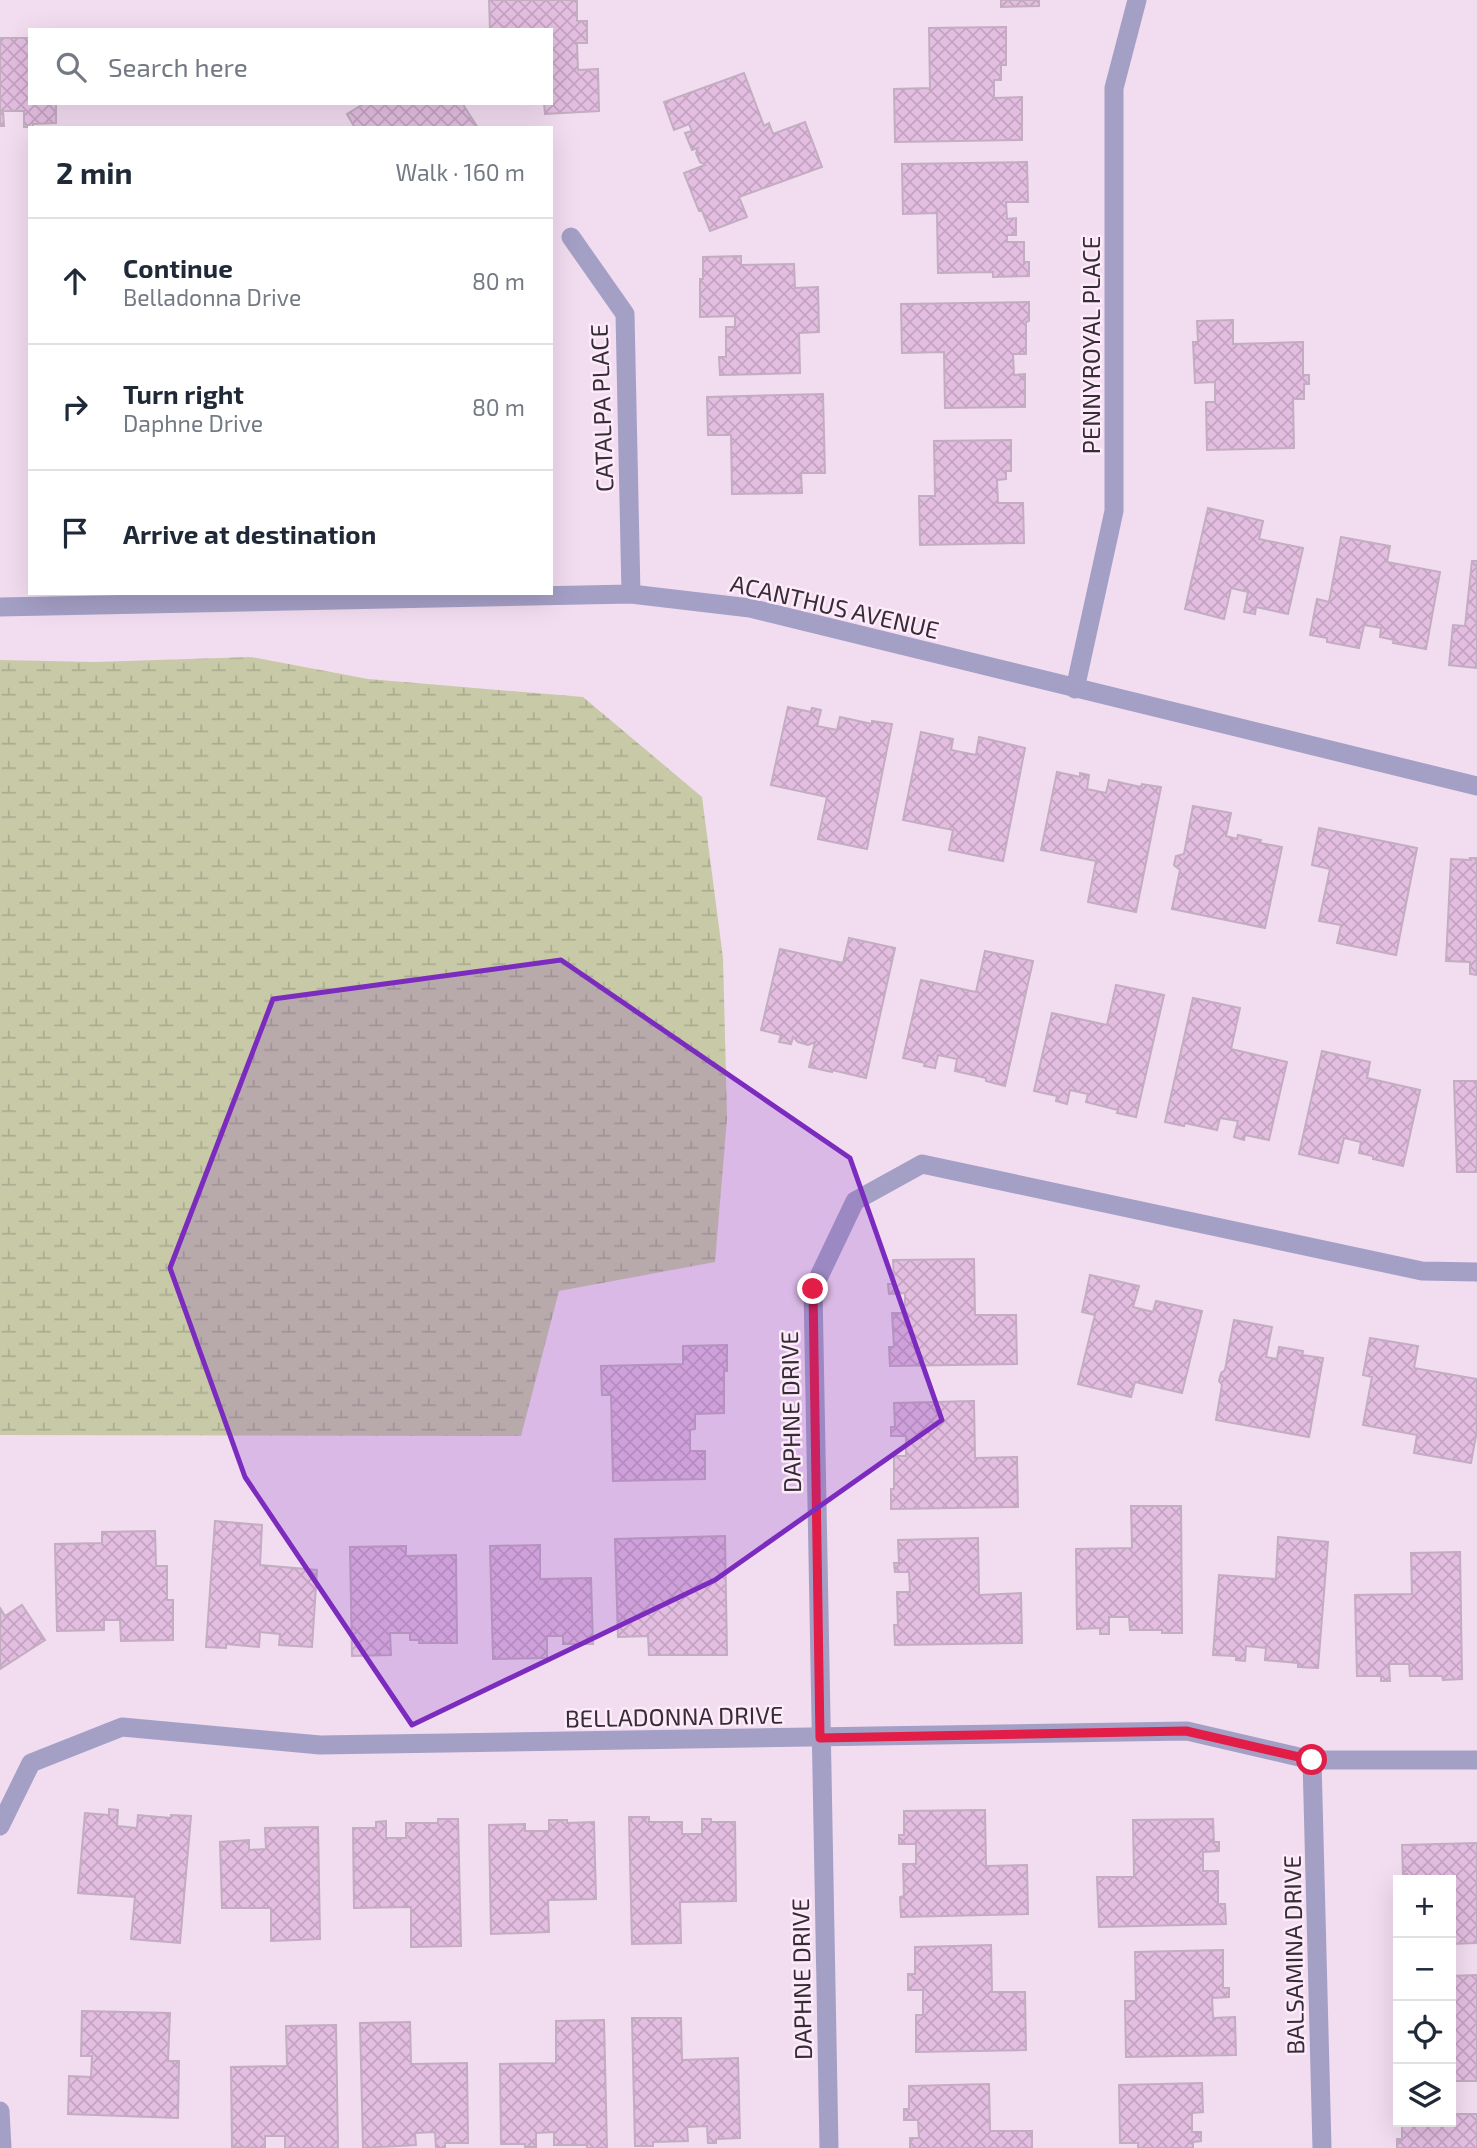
<!DOCTYPE html>
<html lang="en">
<head>
<meta charset="utf-8">
<style>
  :root { --surface:#fff; --page:#f6f6f7; --text:#1f2937; --muted:#747a83; --line:#e0e1e3 }
  body { margin:0; font-family:"Exo 2",sans-serif; background:var(--page); color:var(--text) }
  .controls { position:absolute; right:21px; bottom:21px; display:grid; overflow:hidden; border-radius:0px; box-shadow:0 7px 28px #0002 }
  .controls button { width:63px; height:63px; display:grid; place-items:center; padding:0; border:0; border-bottom:2px solid var(--line); background:var(--surface); color:var(--text); font:35px sans-serif }
  .stop { position:absolute; width:21px; height:21px; margin:-16px; border:5px solid #e11d48; border-radius:50%; background:#fff }
  .stop.end { background:#e11d48; border-color:#fff; box-shadow:0 2px 7px #0008 }
  .list { margin:0; padding:0; list-style:none }
  h2 { display:flex; justify-content:space-between; align-items:center; height:91px; margin:0; padding:0 28px; font-size:30px }
  h2 small { font-size:23px; font-weight:400; color:var(--muted) }
  .list li { display:grid; grid-template-columns:46px 1fr auto; gap:21px; align-items:center; box-sizing:border-box; height:126px; padding:0 28px; border-top:2px solid var(--line) }
  .list b { display:block; font-size:26px; white-space:nowrap }
  .list p { margin:0; font-size:23px; white-space:nowrap; color:var(--muted) }
  .list em { font-size:23px; font-style:normal; color:var(--muted) }
  .icon { flex:none; width:38px; height:38px; fill:none; stroke:currentColor; stroke-width:2; stroke-linecap:round; stroke-linejoin:round }
  .map { position:relative; flex:none; width:1477px; height:2148px; overflow:hidden }
  .search { position:absolute; background:var(--surface); box-shadow:0 7px 28px #0002; left:28px; top:28px; width:525px; height:77px; display:flex; align-items:center; gap:18px; box-sizing:border-box; padding:0 24px; border-radius:0px; color:var(--muted); font-size:26px }
  .panel { position:absolute; background:var(--surface); box-shadow:0 7px 28px #0002; left:28px; top:126px; width:525px; height:469px; border-radius:0px }
  .map>svg:first-child { display:block }
</style>
</head>
<body>
<div class="map">
<svg width="1477" height="2148" viewBox="0 0 1477 2148">
  <defs>
    <pattern id="wetland-marsh" width="20" height="14" patternUnits="userSpaceOnUse" patternTransform="scale(1.75)"><rect width="20" height="14" fill="#c7c9a7"/><path d="M1 5h8M5 5V1M11 12h8M15 12V8" fill="none" stroke="#acad90"/></pattern>
    <pattern id="building-cross-hatch" width="8" height="8" patternUnits="userSpaceOnUse" patternTransform="scale(1.75)"><rect width="8" height="8" fill="#e4bee1"/><path d="M0 0l8 8M0 8l8-8" fill="none" stroke="#c4a3c2"/></pattern>
  </defs>
  <rect width="100%" height="100%" fill="#f2dcf0"/>
  <path fill="url(#wetland-marsh)" d="M 251,657 L 368,679 L 583,697 L 702,797 L 723,958 L 727,1118 L 715,1262 L 559,1291 L 521,1436 L 0,1435 L 0,660 L 95,662 Z"/>
  <path fill="url(#building-cross-hatch)" stroke="#c2adc1" stroke-width="2" d="M 489,0 L 577,0 L 577,21 L 587,21 L 587,43 L 577,43 L 578,70 L 598,69 L 599,111 L 545,114 L 544,103 L 551,103 L 551,30 L 490,30 Z
    M 1001,0 L 1039,0 L 1039,6 L 1001,7 Z
    M 1006,27 L 1006,65 L 1001,65 L 1001,80 L 994,80 L 994,98 L 1022,97 L 1022,140 L 895,142 L 894,89 L 930,88 L 929,28 Z
    M 0,38 L 30,38 L 30,103 L 56,103 L 56,123 L 33,124 L 33,127 L 24,127 L 24,111 L 3,111 L 4,126 L 0,126 Z
    M 744,73 L 764,126 L 769,123 L 773,134 L 805,122 L 822,167 L 739,197 L 747,217 L 710,231 L 702,211 L 699,211 L 684,173 L 705,165 L 700,162 L 696,153 L 698,148 L 692,150 L 685,133 L 692,131 L 689,124 L 674,130 L 664,102 Z
    M 365,103 L 462,103 L 478,128 L 355,128 L 347,114 Z
    M 1027,162 L 1028,202 L 1006,202 L 1007,219 L 1016,218 L 1016,235 L 1007,235 L 1007,242 L 1024,242 L 1024,262 L 1029,262 L 1029,276 L 993,277 L 993,272 L 938,273 L 937,213 L 903,214 L 902,164 Z
    M 741,256 L 741,265 L 794,264 L 795,288 L 818,287 L 819,332 L 799,333 L 800,373 L 720,375 L 719,357 L 726,357 L 726,327 L 735,327 L 735,316 L 700,317 L 700,279 L 703,279 L 703,257 Z
    M 1029,302 L 1029,321 L 1026,322 L 1026,354 L 1013,354 L 1014,375 L 1025,374 L 1025,407 L 945,408 L 944,352 L 902,353 L 901,304 Z
    M 1233,320 L 1233,344 L 1303,342 L 1303,375 L 1309,375 L 1309,384 L 1304,384 L 1304,399 L 1293,399 L 1294,448 L 1207,450 L 1206,402 L 1215,402 L 1215,382 L 1195,383 L 1193,342 L 1198,342 L 1197,321 Z
    M 823,394 L 825,473 L 801,473 L 802,493 L 732,494 L 731,435 L 708,435 L 707,397 Z
    M 1011,440 L 1011,471 L 1006,471 L 1006,479 L 997,480 L 998,503 L 1023,503 L 1024,543 L 920,545 L 919,496 L 935,496 L 934,441 Z
    M 1208,508 L 1263,521 L 1259,539 L 1303,548 L 1288,614 L 1256,607 L 1255,614 L 1244,612 L 1248,592 L 1231,588 L 1224,619 L 1185,609 Z
    M 1341,537 L 1390,546 L 1387,562 L 1440,572 L 1426,649 L 1393,643 L 1394,640 L 1380,637 L 1381,628 L 1364,625 L 1359,648 L 1327,642 L 1327,638 L 1310,635 L 1317,599 L 1329,602 Z
    M 1472,561 L 1477,561 L 1477,668 L 1449,665 L 1453,625 L 1465,626 Z
    M 788,707 L 811,712 L 812,708 L 821,710 L 817,726 L 837,730 L 840,717 L 872,724 L 872,721 L 892,724 L 867,849 L 818,839 L 827,797 L 771,785 Z
    M 921,732 L 953,739 L 951,750 L 976,755 L 979,737 L 1025,748 L 1003,861 L 949,850 L 953,830 L 903,820 Z
    M 1057,772 L 1080,777 L 1080,773 L 1089,775 L 1087,789 L 1106,793 L 1109,780 L 1141,787 L 1142,784 L 1161,787 L 1136,912 L 1088,902 L 1096,861 L 1041,850 Z
    M 1193,806 L 1231,813 L 1226,836 L 1237,839 L 1238,835 L 1261,840 L 1260,843 L 1282,847 L 1265,928 L 1172,909 L 1180,870 L 1174,865 L 1176,856 L 1184,854 Z
    M 1319,828 L 1417,848 L 1396,955 L 1337,943 L 1341,925 L 1319,921 L 1330,869 L 1312,865 Z
    M 1470,858 L 1477,858 L 1477,975 L 1470,974 L 1470,962 L 1446,961 L 1451,859 L 1471,860 Z
    M 849,938 L 895,948 L 866,1078 L 832,1070 L 832,1072 L 809,1067 L 815,1042 L 808,1045 L 798,1042 L 793,1037 L 791,1044 L 779,1042 L 781,1035 L 761,1030 L 780,949 L 843,963 Z
    M 985,951 L 1033,961 L 1005,1086 L 986,1081 L 986,1078 L 955,1071 L 957,1059 L 938,1055 L 935,1068 L 924,1066 L 925,1063 L 903,1058 L 921,980 L 976,992 Z
    M 1116,985 L 1164,995 L 1136,1117 L 1117,1113 L 1118,1110 L 1086,1102 L 1088,1094 L 1070,1090 L 1067,1104 L 1056,1101 L 1057,1096 L 1034,1091 L 1052,1013 L 1107,1025 Z
    M 1193,998 L 1240,1008 L 1231,1049 L 1287,1062 L 1269,1140 L 1245,1135 L 1244,1140 L 1234,1137 L 1238,1121 L 1220,1118 L 1217,1130 L 1185,1123 L 1184,1126 L 1165,1122 Z
    M 1322,1051 L 1370,1062 L 1367,1078 L 1420,1090 L 1403,1166 L 1373,1159 L 1373,1156 L 1359,1153 L 1361,1142 L 1344,1138 L 1338,1163 L 1299,1154 Z
    M 1454,1081 L 1477,1081 L 1477,1172 L 1457,1172 Z
    M 974,1259 L 975,1315 L 1016,1315 L 1017,1364 L 890,1366 L 889,1347 L 894,1347 L 892,1313 L 905,1313 L 905,1293 L 889,1294 L 888,1284 L 894,1284 L 893,1260 Z
    M 1090,1275 L 1139,1286 L 1133,1307 L 1153,1312 L 1156,1301 L 1202,1311 L 1182,1393 L 1135,1382 L 1131,1397 L 1078,1384 L 1095,1315 L 1082,1312 Z
    M 1234,1320 L 1272,1327 L 1266,1357 L 1277,1359 L 1279,1347 L 1303,1351 L 1302,1355 L 1323,1358 L 1309,1437 L 1216,1420 L 1222,1385 L 1219,1381 L 1221,1373 L 1225,1370 Z
    M 1370,1338 L 1418,1346 L 1414,1368 L 1477,1379 L 1477,1430 L 1471,1463 L 1414,1453 L 1417,1435 L 1363,1425 L 1372,1377 L 1363,1375 Z
    M 727,1345 L 727,1371 L 724,1371 L 724,1413 L 695,1414 L 695,1429 L 690,1430 L 690,1451 L 705,1451 L 705,1479 L 613,1481 L 611,1395 L 602,1395 L 601,1366 L 683,1364 L 683,1346 Z
    M 974,1401 L 975,1458 L 1017,1457 L 1018,1507 L 891,1509 L 891,1489 L 894,1489 L 894,1456 L 906,1456 L 906,1436 L 891,1436 L 891,1427 L 895,1427 L 894,1403 Z
    M 1131,1506 L 1181,1506 L 1182,1633 L 1162,1633 L 1162,1630 L 1130,1630 L 1129,1617 L 1109,1617 L 1109,1634 L 1100,1634 L 1100,1628 L 1077,1629 L 1076,1549 L 1132,1548 Z
    M 215,1521 L 262,1525 L 260,1565 L 317,1570 L 312,1647 L 279,1645 L 280,1634 L 260,1632 L 259,1647 L 226,1644 L 226,1648 L 206,1647 Z
    M 155,1531 L 156,1566 L 167,1566 L 167,1600 L 173,1600 L 173,1640 L 121,1641 L 120,1620 L 104,1620 L 104,1630 L 57,1631 L 55,1544 L 102,1543 L 102,1532 Z
    M 725,1536 L 727,1655 L 649,1655 L 648,1636 L 618,1637 L 615,1539 Z
    M 1278,1537 L 1328,1542 L 1318,1668 L 1298,1667 L 1298,1663 L 1265,1660 L 1266,1648 L 1246,1646 L 1245,1661 L 1236,1660 L 1236,1656 L 1213,1655 L 1219,1575 L 1276,1579 Z
    M 978,1538 L 979,1595 L 1021,1593 L 1022,1643 L 895,1645 L 894,1625 L 898,1625 L 897,1592 L 910,1592 L 909,1572 L 895,1572 L 894,1563 L 899,1563 L 898,1540 Z
    M 540,1545 L 540,1579 L 591,1578 L 593,1644 L 563,1644 L 563,1636 L 547,1636 L 547,1658 L 493,1659 L 490,1546 Z
    M 406,1546 L 406,1556 L 456,1555 L 457,1643 L 419,1643 L 419,1640 L 410,1640 L 410,1633 L 390,1633 L 391,1655 L 352,1656 L 350,1547 Z
    M 1460,1552 L 1462,1679 L 1443,1680 L 1442,1676 L 1410,1676 L 1409,1664 L 1389,1664 L 1390,1681 L 1381,1681 L 1381,1676 L 1357,1676 L 1355,1595 L 1412,1594 L 1411,1553 Z
    M 22,1605 L 45,1640 L 0,1669 L 0,1608 L 5,1616 Z
    M 109,1809 L 118,1810 L 117,1826 L 137,1828 L 138,1815 L 171,1818 L 171,1815 L 191,1816 L 180,1943 L 131,1939 L 135,1897 L 78,1893 L 85,1813 L 109,1815 Z
    M 985,1810 L 986,1866 L 1027,1865 L 1028,1914 L 901,1917 L 900,1897 L 904,1896 L 903,1864 L 916,1864 L 916,1844 L 899,1844 L 899,1835 L 904,1835 L 904,1811 Z
    M 629,1817 L 649,1817 L 649,1822 L 682,1822 L 682,1834 L 702,1834 L 702,1819 L 711,1819 L 711,1822 L 735,1822 L 736,1901 L 680,1902 L 681,1943 L 632,1944 Z
    M 438,1819 L 458,1819 L 461,1946 L 411,1947 L 411,1907 L 354,1908 L 353,1828 L 376,1828 L 376,1822 L 386,1821 L 386,1838 L 406,1838 L 406,1823 L 438,1823 Z
    M 1213,1819 L 1214,1842 L 1219,1842 L 1219,1851 L 1203,1852 L 1203,1871 L 1218,1871 L 1218,1904 L 1225,1904 L 1226,1924 L 1099,1927 L 1097,1877 L 1134,1877 L 1133,1820 Z
    M 549,1820 L 567,1820 L 567,1823 L 594,1822 L 596,1899 L 548,1900 L 549,1932 L 491,1934 L 489,1825 L 525,1824 L 525,1831 L 549,1831 Z
    M 318,1827 L 320,1939 L 271,1941 L 271,1908 L 222,1908 L 220,1842 L 249,1840 L 249,1850 L 266,1849 L 265,1828 Z
    M 1477,1843 L 1477,1943 L 1451,1944 L 1451,1880 L 1407,1880 L 1407,1874 L 1403,1874 L 1402,1845 Z
    M 991,1945 L 992,1992 L 1025,1992 L 1026,2050 L 916,2052 L 916,2015 L 923,2015 L 923,1990 L 908,1990 L 908,1974 L 915,1974 L 915,1947 Z
    M 1223,1950 L 1223,1988 L 1229,1988 L 1229,1997 L 1212,1998 L 1213,2018 L 1235,2017 L 1236,2055 L 1126,2057 L 1125,2001 L 1136,2001 L 1135,1952 Z
    M 1477,1975 L 1477,2081 L 1451,2081 L 1451,1976 Z
    M 82,2011 L 170,2013 L 168,2061 L 179,2061 L 178,2118 L 68,2114 L 69,2076 L 91,2077 L 92,2056 L 81,2056 Z
    M 632,2018 L 681,2018 L 682,2060 L 738,2058 L 740,2138 L 716,2139 L 716,2143 L 708,2143 L 707,2126 L 687,2127 L 688,2141 L 653,2142 L 653,2146 L 635,2146 Z
    M 604,2020 L 607,2148 L 587,2148 L 587,2145 L 554,2145 L 554,2132 L 536,2133 L 536,2147 L 525,2147 L 525,2144 L 501,2144 L 500,2064 L 556,2063 L 556,2021 Z
    M 410,2022 L 411,2064 L 467,2063 L 468,2143 L 445,2143 L 445,2148 L 436,2148 L 435,2132 L 415,2133 L 416,2145 L 363,2148 L 360,2023 Z
    M 336,2025 L 338,2148 L 285,2148 L 285,2136 L 265,2136 L 265,2148 L 232,2147 L 231,2067 L 287,2066 L 286,2026 Z
    M 1202,2083 L 1203,2112 L 1192,2113 L 1192,2132 L 1201,2132 L 1201,2141 L 1193,2142 L 1193,2148 L 1138,2148 L 1138,2143 L 1120,2143 L 1119,2085 Z
    M 989,2084 L 990,2131 L 1032,2131 L 1032,2148 L 910,2148 L 910,2138 L 919,2138 L 918,2120 L 904,2120 L 904,2109 L 909,2109 L 909,2086 Z
    M 1451,2114 L 1477,2114 L 1477,2148 L 1397,2148 L 1397,2139 L 1402,2139 L 1402,2122 L 1451,2122 Z"/>
  <g fill="none" stroke-linecap="round" stroke-linejoin="round">
    <path stroke="#a49fc5" stroke-width="19" d="M 571,237 L 625,314 L 631,594
      M 0,607 L 631,594 L 750,608 L 1477,786
      M 1075,689 L 1114,511 L 1114,88 L 1137,0
      M 1312,1760 L 1322,2148
      M 0,1826 L 31,1763 L 122,1727 L 320,1745 L 1187,1731 L 1312,1760 L 1477,1760
      M 0,2111 L 2,2148
      M 829,2148 L 813,1289 L 855,1201 L 922,1164 L 1422,1271 L 1477,1272"/>
  </g>
  <g fill="none" stroke-linecap="round" stroke-linejoin="round">
    <path stroke="#e11d48" stroke-width="9" d="M 813,1289 L 820,1738 L 1186,1731 L 1312,1760"/>
  </g>
  <path fill="#7b2cbf" fill-opacity="0.2" stroke="#7b2cbf" stroke-width="5" stroke-linejoin="round" d="M 561,960 L 850,1158 L 942,1420 L 715,1580 L 412,1725 L 245,1477 L 170,1268 L 273,999 Z"/>
  <g text-anchor="middle" dominant-baseline="central" stroke-width="5" stroke-linejoin="round" paint-order="stroke">
    <g font-size="24" fill="#352c34" stroke="#fdeafb">
      <text transform="translate(1090 345) rotate(-90)">PENNYROYAL PLACE</text>
      <text transform="translate(601 408) rotate(-92)">CATALPA PLACE</text>
      <text transform="translate(835 606) rotate(13)">ACANTHUS AVENUE</text>
      <text transform="translate(790 1412) rotate(-91)">DAPHNE DRIVE</text>
      <text transform="translate(674 1716) rotate(-1)">BELLADONNA DRIVE</text>
      <text transform="translate(1293 1955) rotate(-91)">BALSAMINA DRIVE</text>
      <text transform="translate(801 1979) rotate(-91)">DAPHNE DRIVE</text>
    </g>
  </g>
</svg>
<div class="controls">
<button>+</button>
<button>−</button>
<button><svg class="icon" aria-label="locate" viewBox="0 0 24 24"><circle cx="12" cy="12" r="6"/><path d="M12 2v4M12 18v4M2 12h4M18 12h4"/></svg></button>
<button><svg class="icon" aria-label="layers" viewBox="0 0 24 24"><path d="M12 4l9 5-9 5-9-5zM3 14l9 5 9-5"/></svg></button>
</div>
<div class="stop" style="left:1312px;top:1760px"></div>
<div class="stop end" style="left:813px;top:1289px"></div>
<div class="search"><svg class="icon" aria-label="search" viewBox="0 0 24 24"><circle cx="10" cy="10" r="6"/><path d="M15 15l6 6"/></svg>Search here</div>
<section class="panel">
<h2>2 min<small>Walk · 160 m</small></h2>
<ul class="list">
<li><svg class="icon" aria-label="ahead" viewBox="0 0 24 24"><path d="M12 20V5M6 11l6-6 6 6"/></svg><div><b>Continue</b><p>Belladonna Drive</p></div><em>80 m</em></li>
<li><svg class="icon" aria-label="right" viewBox="0 0 24 24"><path d="M7 20v-9h11M14 6l5 5-5 5"/></svg><div><b>Turn right</b><p>Daphne Drive</p></div><em>80 m</em></li>
<li><svg class="icon" aria-label="arrive" viewBox="0 0 24 24"><path d="M6 21V4h12l-3 4 3 4H6"/></svg><div><b>Arrive at destination</b></div></li>
</ul>
</section>
</div>
</body>
</html>
